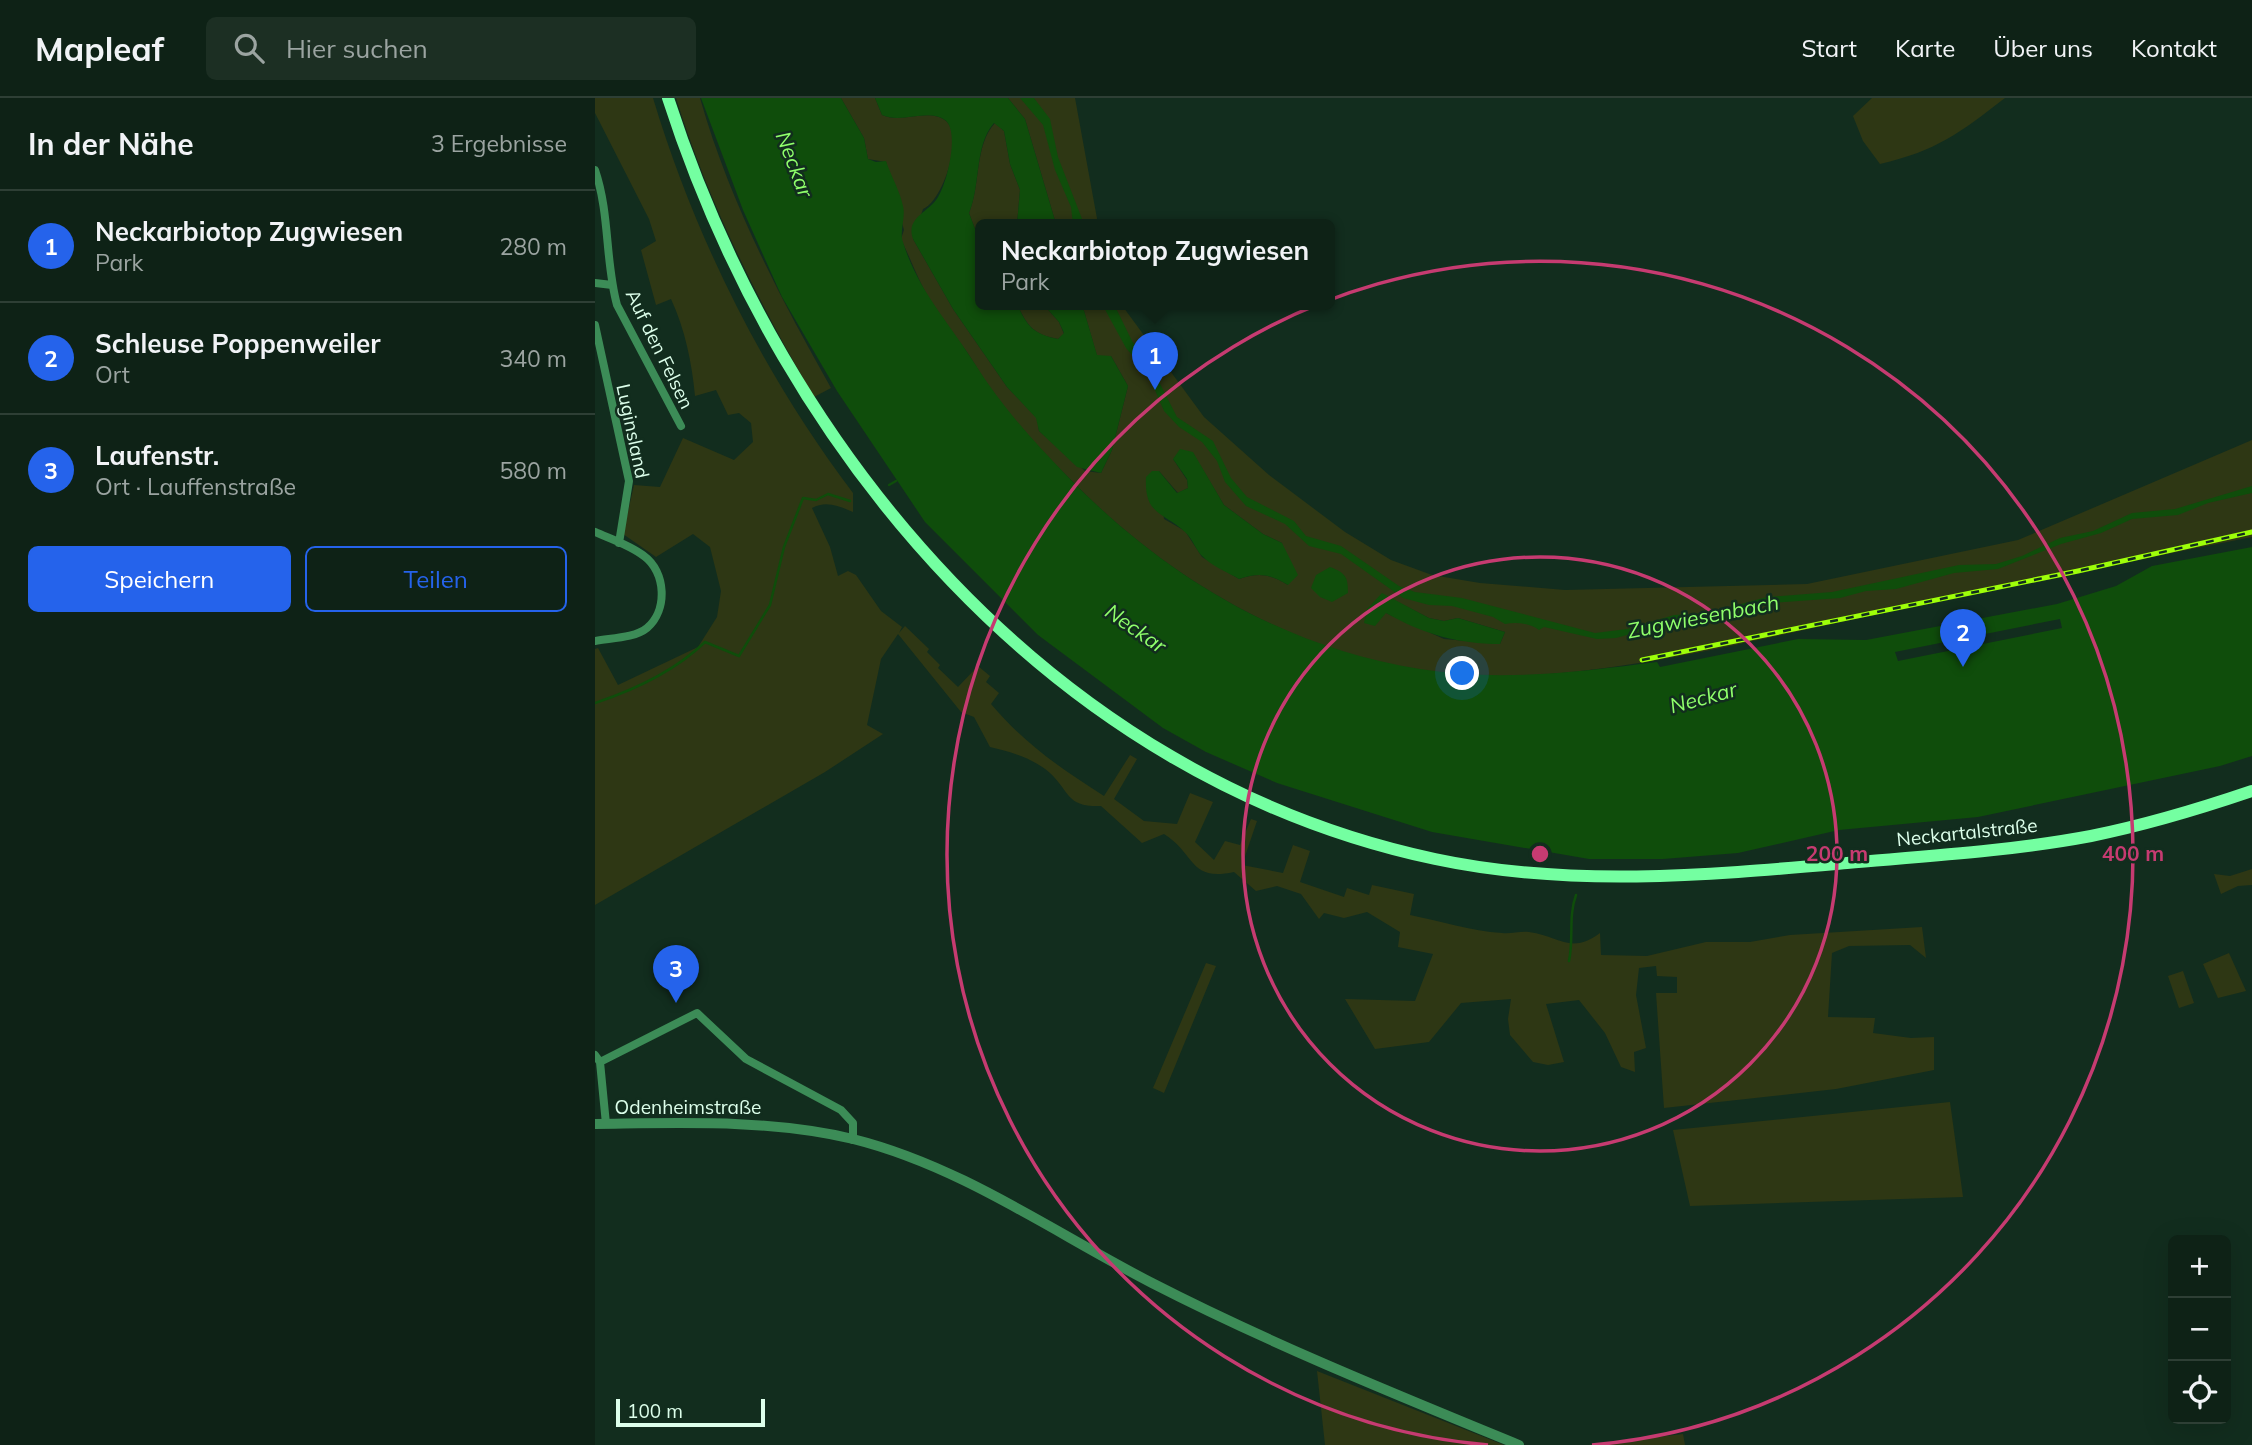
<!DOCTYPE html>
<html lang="de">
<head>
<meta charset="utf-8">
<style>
  :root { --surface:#0e2216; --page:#1c2f23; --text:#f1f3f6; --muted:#9ba4a1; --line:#2e3f35; --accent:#2563eb }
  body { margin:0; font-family:Mulish,sans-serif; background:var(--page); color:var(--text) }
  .controls { position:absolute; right:21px; bottom:21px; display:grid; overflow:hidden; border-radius:10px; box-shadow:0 7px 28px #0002 }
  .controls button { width:63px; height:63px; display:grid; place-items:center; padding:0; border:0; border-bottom:2px solid var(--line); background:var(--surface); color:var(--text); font:35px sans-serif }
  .scale { position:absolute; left:21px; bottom:18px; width:149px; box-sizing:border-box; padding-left:7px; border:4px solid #ddffeb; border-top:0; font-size:19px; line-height:24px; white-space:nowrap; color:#ddffeb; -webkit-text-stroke:5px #122d1e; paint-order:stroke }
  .you { position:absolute; left:868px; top:576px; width:24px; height:24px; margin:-18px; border:5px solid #fff; border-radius:50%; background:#1a73e8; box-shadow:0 0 0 10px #1a73e833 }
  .badge { display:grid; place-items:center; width:46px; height:46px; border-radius:50%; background:var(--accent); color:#fff; font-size:23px; font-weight:700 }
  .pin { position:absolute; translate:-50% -58px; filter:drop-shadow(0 2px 4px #0008) }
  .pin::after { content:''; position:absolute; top:37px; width:24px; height:21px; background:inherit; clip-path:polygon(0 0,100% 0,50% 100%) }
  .popup { position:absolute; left:380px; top:121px; width:360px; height:91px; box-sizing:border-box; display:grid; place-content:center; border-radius:10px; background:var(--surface); filter:drop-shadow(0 2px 5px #0005); font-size:23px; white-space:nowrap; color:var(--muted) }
  .popup b { font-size:26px; color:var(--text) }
  .popup::after { content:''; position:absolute; left:50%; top:100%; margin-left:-14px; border:14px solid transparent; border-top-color:var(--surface) }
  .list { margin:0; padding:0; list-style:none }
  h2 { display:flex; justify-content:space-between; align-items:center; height:91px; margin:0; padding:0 28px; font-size:30px }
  h2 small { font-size:23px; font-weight:400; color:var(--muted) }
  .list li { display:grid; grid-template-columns:46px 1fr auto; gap:21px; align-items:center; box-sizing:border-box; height:112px; padding:0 28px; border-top:2px solid var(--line) }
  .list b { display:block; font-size:26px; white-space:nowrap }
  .list p { margin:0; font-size:23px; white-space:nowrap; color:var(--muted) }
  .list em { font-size:23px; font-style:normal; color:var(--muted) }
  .actions { display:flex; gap:14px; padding:21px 28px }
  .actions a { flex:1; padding:16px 0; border:2px solid var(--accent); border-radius:10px; text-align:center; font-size:24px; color:var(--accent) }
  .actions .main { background:var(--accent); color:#fff }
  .icon { flex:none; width:38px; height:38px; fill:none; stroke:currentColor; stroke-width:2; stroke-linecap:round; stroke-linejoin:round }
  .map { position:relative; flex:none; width:1657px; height:1347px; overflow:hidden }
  header { display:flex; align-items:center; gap:42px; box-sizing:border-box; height:98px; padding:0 35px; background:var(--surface); border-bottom:2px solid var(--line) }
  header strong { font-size:33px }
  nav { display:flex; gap:38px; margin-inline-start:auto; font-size:24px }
  .search { width:490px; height:63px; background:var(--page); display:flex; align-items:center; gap:18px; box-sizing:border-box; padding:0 24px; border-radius:10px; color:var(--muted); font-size:26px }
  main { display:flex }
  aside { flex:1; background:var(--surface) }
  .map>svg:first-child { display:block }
</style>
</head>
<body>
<header>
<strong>Mapleaf</strong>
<div class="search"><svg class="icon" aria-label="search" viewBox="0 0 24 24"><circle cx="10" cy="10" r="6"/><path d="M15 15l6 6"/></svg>Hier suchen</div>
<nav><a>Start</a><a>Karte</a><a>Über uns</a><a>Kontakt</a></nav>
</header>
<main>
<aside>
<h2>In der Nähe<small>3 Ergebnisse</small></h2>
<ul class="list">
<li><span class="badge">1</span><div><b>Neckarbiotop Zugwiesen</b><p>Park</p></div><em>280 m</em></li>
<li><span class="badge">2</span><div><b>Schleuse Poppenweiler</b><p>Ort</p></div><em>340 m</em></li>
<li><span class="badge">3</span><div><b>Laufenstr.</b><p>Ort · Lauffenstraße</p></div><em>580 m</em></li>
</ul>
<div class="actions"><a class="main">Speichern</a><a>Teilen</a></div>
</aside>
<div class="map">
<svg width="1657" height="1347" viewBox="0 0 1657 1347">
  <rect width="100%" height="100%" fill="#122d1e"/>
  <path fill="#2e3714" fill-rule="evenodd" d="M 0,0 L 58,0 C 101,142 169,277 258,395 L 258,414 C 244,408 231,402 217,410 L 235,449 L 243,478 L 253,473 L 261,477 L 286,513 L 307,529 L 304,535 L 310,528 L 334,551 L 332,554 L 345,567 L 343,570 L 363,589 L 383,568 L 395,578 L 391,584 L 404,595 L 396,606 C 431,647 464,669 509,698 L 535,657 L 542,661 L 519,701 L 549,723 L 582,726 L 595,695 L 618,704 L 600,744 L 619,762 L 630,743 L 645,747 L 656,721 L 662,723 L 647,767 L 688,775 L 698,747 L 715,753 L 705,784 L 749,799 L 752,790 L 774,797 L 777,787 L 819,796 L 815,817 C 845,823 876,833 907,835 C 916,836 925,833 934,834 C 965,838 975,857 1005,835 L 1006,857 L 1052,858 L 1111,844 L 1155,844 L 1195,837 L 1327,829 L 1331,860 L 1315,847 L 1254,848 L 1237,855 L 1233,919 L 1280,920 L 1278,935 L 1316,940 L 1339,939 L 1339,972 L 1241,991 L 1069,1010 L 1061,895 L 1082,895 L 1082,879 L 1062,878 L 1061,868 L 1044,870 L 1041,897 L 1051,950 L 1039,954 L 1040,974 L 1026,969 L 1010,935 L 984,902 L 951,906 L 969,964 L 953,967 L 938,964 L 915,937 L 913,921 L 916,901 L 866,905 L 834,944 L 780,951 L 750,901 L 820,903 L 838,856 L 803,849 L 805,834 L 772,814 L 749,820 L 729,815 L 724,821 L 706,796 L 682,788 L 661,793 L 639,774 C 594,784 601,756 569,736 L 547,745 L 506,708 C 471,709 476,695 455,675 C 438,660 416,654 395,649 L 379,619 L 366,614 L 303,536 L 286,561 L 272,627 L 288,636 L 230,674 L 0,807 L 0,551 L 3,550 L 23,587 L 103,549 L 122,519 L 126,493 L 115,449 L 98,436 L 61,459 L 28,436 L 39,387 L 65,389 L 88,340 L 139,362 L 158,344 L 156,325 L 144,315 L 133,317 L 121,292 L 100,298 C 97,265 90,231 76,201 L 61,207 L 46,152 L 61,143 L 54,121 L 0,15 Z
    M 81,0 L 105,0 C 134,102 184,198 236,290 L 219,299 C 163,203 114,106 81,0 Z
    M 246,0 L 280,0 L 287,17 C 307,26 334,9 351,23 C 369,38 348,103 328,111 L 318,141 L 358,211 L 412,289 L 442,320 L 444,333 L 490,373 L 506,375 L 517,352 L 533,288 L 516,258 L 502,258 L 487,206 L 526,206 L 609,319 L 674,377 L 750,434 L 796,462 L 837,477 L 885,485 L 970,492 L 1212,486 L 1423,442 L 1657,342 L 1657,439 C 1520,466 1383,495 1246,524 C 1139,547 1034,573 924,578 C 757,586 595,503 480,386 C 451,357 421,328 397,294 C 388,281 381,267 372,254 C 362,240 349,226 340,211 C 326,189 317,164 306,141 L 309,132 L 291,64 L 273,61 L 269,40 ZM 578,361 L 605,367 L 629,407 L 668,436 L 687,445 L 693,487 C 675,476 664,474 644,481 L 607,459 L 590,433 L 569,421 L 564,373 L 583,395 L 593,390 L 592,382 ZM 787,496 L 834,520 L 849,523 L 863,520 L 910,534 L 905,546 L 849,541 L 791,515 Z
    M 413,0 L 480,0 L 503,126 L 461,126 L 430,21 Z
    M 1277,0 L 1410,0 C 1365,35 1341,53 1285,66 L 1268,43 L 1258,18 Z
    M 400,25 L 409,33 L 415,66 L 425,92 L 422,126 L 385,126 L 385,144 L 374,115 C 386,86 379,48 400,25 Z
    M 422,206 L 448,206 L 464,224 L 469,236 L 463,241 C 438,236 433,229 422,206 Z
    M 1657,771 L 1657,787 L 1643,788 L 1626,796 L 1619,776 L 1635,778 Z
    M 1634,855 L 1651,893 L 1623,900 L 1608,866 Z
    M 611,865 L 621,868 L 569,995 L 558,990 Z
    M 1588,873 L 1599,905 L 1584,910 L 1573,878 Z
    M 1355,1004 L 1368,1099 L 1095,1108 L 1078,1032 Z
    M 722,1273 L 909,1347 L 730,1347 Z
    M 1088,1336 L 1090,1347 L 993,1347 Z"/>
  <path fill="#0f4d0b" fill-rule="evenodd" d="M 106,0 L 246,0 L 269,40 L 273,61 L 281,64 L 291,63 C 296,78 305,93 308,108 C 311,119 304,134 308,144 C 322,191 355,226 380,266 C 407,309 439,344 474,380 C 570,478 687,549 825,571 C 904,584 983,574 1062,564 L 1065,569 L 1203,541 L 1271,542 L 1462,506 L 1521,488 L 1557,468 L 1657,449 L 1657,658 L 1625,668 L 1383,719 L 1244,732 L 1143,755 L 1068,761 L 994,761 L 837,734 L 682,685 L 611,654 L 568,630 L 443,537 L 330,424 L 242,293 L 187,199 L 148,112 ZM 1465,521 L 1467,530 L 1303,563 L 1300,554 Z
    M 280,0 L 413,0 L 430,21 L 461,126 L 422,126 L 425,92 L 415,66 L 409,33 L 399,25 C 379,48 386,87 374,115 L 385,144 L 385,206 L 422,206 C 432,228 438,236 463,241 L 469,235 L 464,224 L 448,206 L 487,206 L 502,257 L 516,258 L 533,288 L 517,352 L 506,375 L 482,369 L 444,333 L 441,320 L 412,289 L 358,211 L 318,141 C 310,119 335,114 343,99 C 352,85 365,33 350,22 C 333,10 307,26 287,17 Z
    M 425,0 L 439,0 L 455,21 L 463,59 L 489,126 L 478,126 L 476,109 L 460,72 L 448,27 Z
    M 507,206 L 519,206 L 537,243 L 556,268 L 582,319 L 618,343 L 636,380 L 652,399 L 699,423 L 711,438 L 746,448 L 804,488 L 820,494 L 867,500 L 1000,535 L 1032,531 L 1079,517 L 1112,515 L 1172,499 L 1237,494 L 1364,467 L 1401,466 L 1427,458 L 1465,440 L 1498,433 L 1537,415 L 1580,411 L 1657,388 L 1657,395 L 1613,405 L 1583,417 L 1537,421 L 1506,435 L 1466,446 L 1403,471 L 1359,475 L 1301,491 L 1271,493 L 1245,500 L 1175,505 L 1151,516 L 1112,524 L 1069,527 L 1021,540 L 1002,541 L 949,529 L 944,532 C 935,525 921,524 910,526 L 898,519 L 857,508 L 834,507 L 808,500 L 746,456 L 714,448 L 690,426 L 651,408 L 630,384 L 622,363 L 607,344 L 584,329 L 569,313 L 553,276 L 531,250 Z
    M 585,351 L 598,354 L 629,407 L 668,436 L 687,445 L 703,477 L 693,487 C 675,476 664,474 644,481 C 632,474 615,467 606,457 C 600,450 597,440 590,434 C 569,414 549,418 551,379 L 557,373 L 564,373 L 582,395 L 593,390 L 592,381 L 578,361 Z
    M 735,469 C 751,475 753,479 753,495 L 737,504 L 725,499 L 716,490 L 721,477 Z
    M 787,495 L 834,520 L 849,523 L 863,520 L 910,534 L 905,546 C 863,546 828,536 791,515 L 780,528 L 769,525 L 772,511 Z"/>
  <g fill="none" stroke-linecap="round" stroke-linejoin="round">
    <path stroke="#0f4d0b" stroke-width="2.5" d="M 294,387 L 301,383
      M 0,605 C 39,592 80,573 110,544 L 144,558 L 175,507 L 189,449 L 208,400 L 221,402 L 233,396 L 255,403
      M 974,863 C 979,840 973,819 981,797"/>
    <path stroke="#3c8c57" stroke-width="8" d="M 0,72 C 15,116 10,163 22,207 L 86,328
      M 0,185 L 17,187
      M 0,227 L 34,383 L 24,445
      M 0,434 C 16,441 35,447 49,458 C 71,474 73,512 52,530 C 40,540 16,540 0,543
      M 0,957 L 5,964 L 11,1026
      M 5,964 L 102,915 L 151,961 L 246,1012 L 258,1025 L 258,1042"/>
    <path stroke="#3c8c57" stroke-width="10" d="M 0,1026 C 86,1025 174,1021 258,1041 C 366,1068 458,1134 557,1185 C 676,1246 800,1296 924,1347"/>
    <path stroke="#74ffa1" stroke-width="12" d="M 73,0 C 188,357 461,681 840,761 C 976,790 1115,777 1252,765 C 1333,758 1416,753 1496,738 C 1551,727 1604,711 1657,693"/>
    <g stroke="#9eff09" stroke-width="5">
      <path id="rail" d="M 1047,562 L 1483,473 L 1657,434"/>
    </g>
    <use href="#rail" stroke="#122d1e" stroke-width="2.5" stroke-dasharray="8" stroke-linecap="butt"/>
  </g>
  <g fill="none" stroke="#c63b71" stroke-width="3.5">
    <circle cx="945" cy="756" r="297"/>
    <path d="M893 1347A593 593 0 1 1 997 1347"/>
  </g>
  <g text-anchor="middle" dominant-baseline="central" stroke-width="5" stroke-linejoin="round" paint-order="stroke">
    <g font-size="19" fill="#ddffeb" stroke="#122d1e">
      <text transform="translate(65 251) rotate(64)">Auf den Felsen</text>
      <text transform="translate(38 333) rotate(78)">Luginsland</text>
      <text transform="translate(1372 734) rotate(-6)">Neckartalstraße</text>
      <text x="93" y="1009">Odenheimstraße</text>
    </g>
    <g font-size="21" font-style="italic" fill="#8fff6b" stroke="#122d1e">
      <text transform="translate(200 66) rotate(69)">Neckar</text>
      <text transform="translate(1108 518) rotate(-11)">Zugwiesenbach</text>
      <text transform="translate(541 530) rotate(35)">Neckar</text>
      <text transform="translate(1108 599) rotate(-15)">Neckar</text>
    </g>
  </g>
  <circle cx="945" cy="756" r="10" fill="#c63b71" stroke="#122d1e" stroke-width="3.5"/>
  <g font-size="21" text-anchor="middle" font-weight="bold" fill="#c63b71" stroke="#122d1e" stroke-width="5" stroke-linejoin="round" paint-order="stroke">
    <text x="1242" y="763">200 m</text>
    <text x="1538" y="763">400 m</text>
  </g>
</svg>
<div class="controls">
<button>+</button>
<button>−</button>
<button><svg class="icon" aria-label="locate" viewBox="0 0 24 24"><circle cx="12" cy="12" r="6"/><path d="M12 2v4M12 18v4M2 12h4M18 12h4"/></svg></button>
</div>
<div class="scale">100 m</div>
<div class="you"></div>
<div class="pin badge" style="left:560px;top:292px">1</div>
<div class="popup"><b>Neckarbiotop Zugwiesen</b>Park</div>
<div class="pin badge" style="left:1368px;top:569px">2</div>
<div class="pin badge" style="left:81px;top:905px">3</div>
</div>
</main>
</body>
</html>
